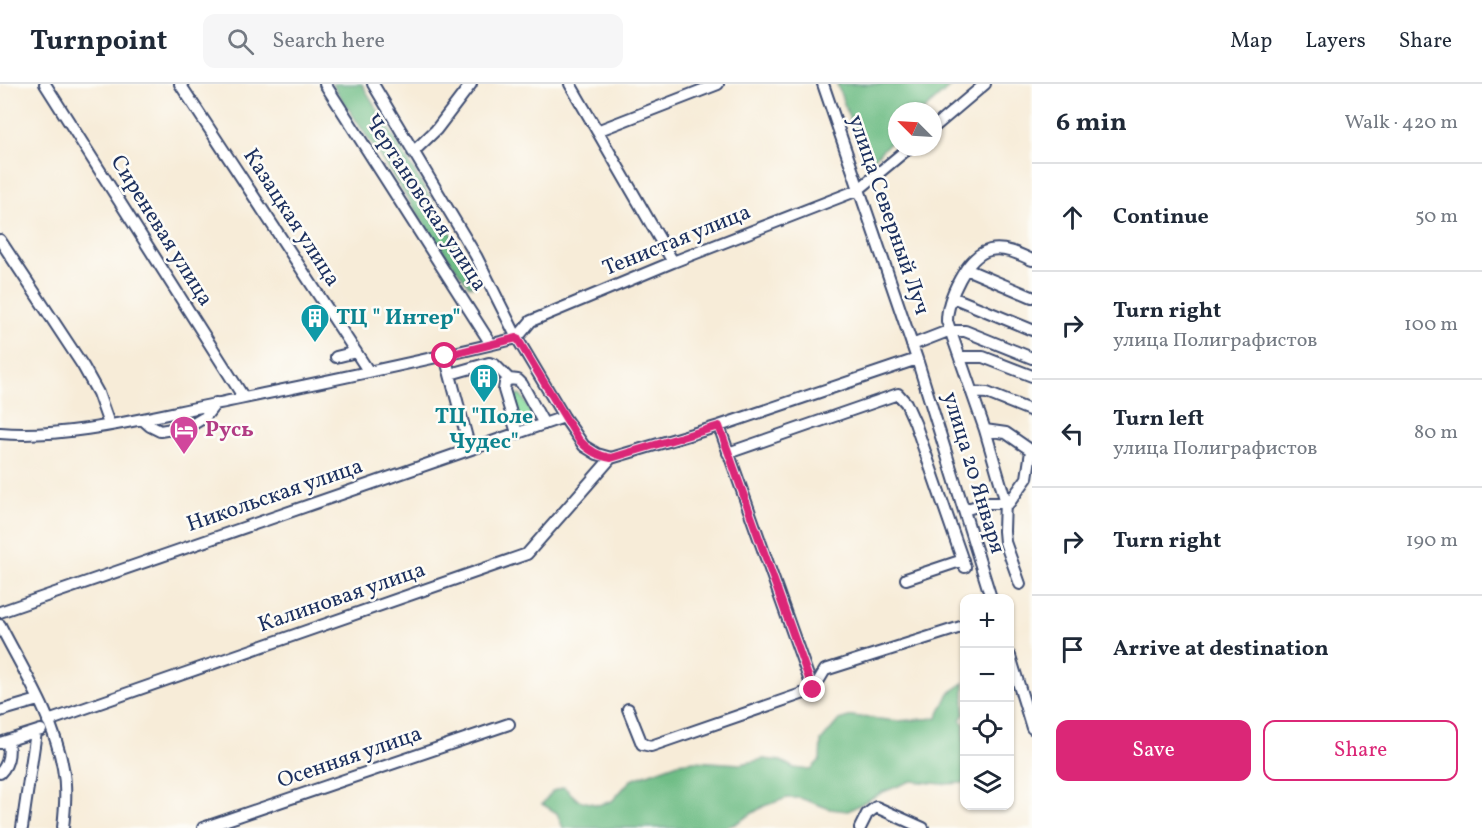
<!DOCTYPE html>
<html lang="en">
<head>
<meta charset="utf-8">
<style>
  :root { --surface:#fff; --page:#f6f6f7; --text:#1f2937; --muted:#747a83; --line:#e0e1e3; --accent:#db2777 }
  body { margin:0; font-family:Vollkorn,serif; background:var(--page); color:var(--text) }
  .controls { position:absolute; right:18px; bottom:18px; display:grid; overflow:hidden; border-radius:12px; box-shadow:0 2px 4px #0004 }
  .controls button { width:54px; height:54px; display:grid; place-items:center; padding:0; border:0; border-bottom:2px solid var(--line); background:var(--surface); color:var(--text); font:30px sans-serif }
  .compass { position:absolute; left:888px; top:18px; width:54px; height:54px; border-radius:50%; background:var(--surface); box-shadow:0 2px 4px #0004; rotate:294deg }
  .stop { position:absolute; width:18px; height:18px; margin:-14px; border:4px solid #db2777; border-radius:50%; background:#fff }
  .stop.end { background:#db2777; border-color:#fff; box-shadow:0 2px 6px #0008 }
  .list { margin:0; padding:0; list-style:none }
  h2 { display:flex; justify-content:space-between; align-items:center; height:78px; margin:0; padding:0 24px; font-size:26px }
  h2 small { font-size:20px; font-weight:400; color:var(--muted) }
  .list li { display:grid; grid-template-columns:39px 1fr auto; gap:18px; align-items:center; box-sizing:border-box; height:108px; padding:0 24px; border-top:2px solid var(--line) }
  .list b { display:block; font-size:22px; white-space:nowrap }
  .list p { margin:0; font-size:20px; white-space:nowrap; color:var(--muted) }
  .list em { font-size:20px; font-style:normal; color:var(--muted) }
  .actions { display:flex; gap:12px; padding:18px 24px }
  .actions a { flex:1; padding:14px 0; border:2px solid var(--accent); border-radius:12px; text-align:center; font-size:21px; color:var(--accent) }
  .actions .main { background:var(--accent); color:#fff }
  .icon { flex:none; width:33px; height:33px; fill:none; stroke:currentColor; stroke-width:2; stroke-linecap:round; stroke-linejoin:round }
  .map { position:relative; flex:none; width:1032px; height:744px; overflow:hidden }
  header { display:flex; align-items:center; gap:36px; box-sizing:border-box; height:84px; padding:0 30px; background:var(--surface); border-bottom:2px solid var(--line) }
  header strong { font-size:28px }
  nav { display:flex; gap:33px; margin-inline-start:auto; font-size:21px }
  .search { width:420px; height:54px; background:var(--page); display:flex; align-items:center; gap:15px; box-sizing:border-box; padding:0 21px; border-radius:12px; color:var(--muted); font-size:22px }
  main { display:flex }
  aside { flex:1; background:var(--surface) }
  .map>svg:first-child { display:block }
</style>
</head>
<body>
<header>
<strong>Turnpoint</strong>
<div class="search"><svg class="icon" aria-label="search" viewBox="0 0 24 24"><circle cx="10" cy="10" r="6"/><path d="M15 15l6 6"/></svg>Search here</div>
<nav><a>Map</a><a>Layers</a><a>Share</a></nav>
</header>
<main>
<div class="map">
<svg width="1032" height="744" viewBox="0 0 1032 744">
  <rect width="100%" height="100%" fill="#fdfcf7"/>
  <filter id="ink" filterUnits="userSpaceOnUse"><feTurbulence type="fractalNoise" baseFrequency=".0167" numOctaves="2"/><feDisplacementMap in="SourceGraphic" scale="12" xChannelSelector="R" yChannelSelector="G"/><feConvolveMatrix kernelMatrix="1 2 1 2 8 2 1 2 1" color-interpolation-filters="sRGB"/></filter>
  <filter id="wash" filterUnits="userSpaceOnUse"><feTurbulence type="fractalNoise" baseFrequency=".008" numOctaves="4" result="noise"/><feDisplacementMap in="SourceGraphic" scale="24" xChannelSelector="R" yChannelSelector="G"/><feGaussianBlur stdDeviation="1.35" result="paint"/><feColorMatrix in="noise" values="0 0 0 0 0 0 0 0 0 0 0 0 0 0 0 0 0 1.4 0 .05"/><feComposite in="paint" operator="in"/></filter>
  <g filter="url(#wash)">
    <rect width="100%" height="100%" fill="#f7ecd8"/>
    <path fill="#8bde9f" stroke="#53867e" stroke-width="1.5" d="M 519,310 L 523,314 L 534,334 L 531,340 L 524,341 L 519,336 L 512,315 Z"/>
    <path fill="#70bd86" stroke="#467672" stroke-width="1.5" d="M 332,0 L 362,0 L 461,165 L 473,195 L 472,203 L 468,201 L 433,153 Z
      M 837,0 L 953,0 L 923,27 L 897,27 L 897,52 L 870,78 L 864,76 Z
      M 964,599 L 964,630 L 960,636 L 964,640 L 964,699 L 943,700 L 911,697 L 883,708 L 848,727 L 830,725 L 800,714 L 787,714 L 764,722 L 735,740 L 723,744 L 563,744 L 557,729 L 542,720 L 553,707 L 564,703 L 578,716 L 598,721 L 612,717 L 631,696 L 678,679 L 694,677 L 741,680 L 764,675 L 781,677 L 794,684 L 810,686 L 820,676 L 821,657 L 839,636 L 852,632 L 897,637 L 937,634 L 949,609 Z"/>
  </g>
  <g filter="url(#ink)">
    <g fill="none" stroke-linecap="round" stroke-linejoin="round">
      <g stroke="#3c4b70" stroke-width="14">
        <path id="minor" d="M 45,0 L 244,314
          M 180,0 L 369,288
          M 325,0 L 491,260
          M 373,0 L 476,172 L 517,254 L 564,333 L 584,362 L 597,370 L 611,374 L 719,342 L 917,275
          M 570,0 L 673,178
          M 823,0 L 917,275 L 991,514
          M 933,44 L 985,0
          M 597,47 L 718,0
          M 413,68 L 436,46 L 471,0
          M 0,156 L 83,282 L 98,309 L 109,340
          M 966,185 L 1032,213
          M 952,213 L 1032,246
          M 517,254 L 531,237 L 673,178 L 858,106 L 910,63
          M 912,261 L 948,247 L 965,247 L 1032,274
          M 445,272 L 470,365
          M 336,273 L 356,268
          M 960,273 L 983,273 L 1032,292
          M 450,290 L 489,279 L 495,281 L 509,295
          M 972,308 L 987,309 L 1032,327
          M 142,335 L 150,342 L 160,347 L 190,342 L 205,333 L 216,319
          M 719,342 L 813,606
          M 985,346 L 1006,349 L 1032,367
          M 0,349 C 67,355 149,333 215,320 C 316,299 417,279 517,254
          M 517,349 L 504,306 L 505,299 L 509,295 L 518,296 L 522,300 L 544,340
          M 728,369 L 898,310 L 906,319 L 915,339 L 965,483
          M 964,426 L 987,419 L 1009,419 L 1027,394 L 1031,367
          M 906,495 L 963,476
          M 1020,500 L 1005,458 L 1004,447 L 1005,415 L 985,346 L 947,237 C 947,215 967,171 990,166 C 1005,163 1019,170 1032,176
          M 0,528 L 564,333
          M 0,541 C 23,586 54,634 63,684 C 67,704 65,724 63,744
          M 1010,572 L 1032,644
          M 628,625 L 642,660 L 651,662 L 813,606 L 825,586 L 964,542
          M 0,627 L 38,616
          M 48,637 L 527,470 L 611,374
          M 0,659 L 41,646
          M 0,689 C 9,680 10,669 8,657
          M 22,744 L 36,648
          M 203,744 L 509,640
          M 860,744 L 867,730 L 876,723 L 923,744"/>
      </g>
      <use href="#minor" stroke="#fff" stroke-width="10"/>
    </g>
  </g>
  <g fill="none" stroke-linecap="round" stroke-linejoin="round" filter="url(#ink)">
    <path stroke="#db2777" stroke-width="8" d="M 445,272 L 517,254 L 579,356 C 588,366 597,372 611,374 L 719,342 L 813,606"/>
  </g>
  <defs>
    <g id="building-pin" transform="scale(1.5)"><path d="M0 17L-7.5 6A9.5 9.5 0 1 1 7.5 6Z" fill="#0f9aa8" stroke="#fdfcf7"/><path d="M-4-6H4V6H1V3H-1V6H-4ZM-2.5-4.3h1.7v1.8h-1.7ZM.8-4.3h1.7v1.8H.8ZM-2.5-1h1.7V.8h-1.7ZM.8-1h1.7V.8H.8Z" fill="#fff"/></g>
    <g id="hotel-pin" transform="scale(1.5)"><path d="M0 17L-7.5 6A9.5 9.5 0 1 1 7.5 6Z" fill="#d1479c" stroke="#fdfcf7"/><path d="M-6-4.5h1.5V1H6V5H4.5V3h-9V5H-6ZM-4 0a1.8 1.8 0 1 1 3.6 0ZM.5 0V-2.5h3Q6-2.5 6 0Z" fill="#fff"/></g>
  </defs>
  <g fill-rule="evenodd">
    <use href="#building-pin" x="315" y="234"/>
    <use href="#building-pin" x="484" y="294"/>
    <use href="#hotel-pin" x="184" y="346"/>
  </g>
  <g text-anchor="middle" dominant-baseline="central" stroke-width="5" stroke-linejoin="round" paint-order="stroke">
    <g font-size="22" fill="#1b2f5e" stroke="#fdfcf7">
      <text transform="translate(425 119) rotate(57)">Чертановская улица</text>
      <text transform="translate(888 131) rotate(71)">улица Северный Луч</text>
      <text transform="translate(291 134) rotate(57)">Казацкая улица</text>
      <text transform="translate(161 147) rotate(58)">Сиреневая улица</text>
      <text transform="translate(677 157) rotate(-22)">Тенистая улица</text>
      <text transform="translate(973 389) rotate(73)">улица 20 Января</text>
      <text transform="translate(275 412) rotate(-19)">Никольская улица</text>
      <text transform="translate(342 514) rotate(-19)">Калиновая улица</text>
      <text transform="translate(350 674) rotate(-19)">Осенняя улица</text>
    </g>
    <g font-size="22" font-weight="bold" fill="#0d838f" stroke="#fdfcf7" text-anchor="start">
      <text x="336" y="234">ТЦ " Интер"</text>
      <text x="484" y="333" text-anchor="middle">ТЦ "Поле<tspan x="484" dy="25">Чудес"</tspan></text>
    </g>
    <g font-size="22" font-weight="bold" fill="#b23c85" stroke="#fdfcf7" text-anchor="start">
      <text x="205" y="346">Русь</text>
    </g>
  </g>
</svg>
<div class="controls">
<button>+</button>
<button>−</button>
<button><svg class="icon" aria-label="locate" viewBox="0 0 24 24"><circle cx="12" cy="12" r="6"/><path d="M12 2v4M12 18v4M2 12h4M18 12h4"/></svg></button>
<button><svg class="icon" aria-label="layers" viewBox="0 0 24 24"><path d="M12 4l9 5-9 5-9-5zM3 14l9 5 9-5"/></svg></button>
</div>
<svg class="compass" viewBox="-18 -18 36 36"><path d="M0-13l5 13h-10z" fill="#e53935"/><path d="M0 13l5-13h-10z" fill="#747a83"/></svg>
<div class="stop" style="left:445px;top:272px"></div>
<div class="stop end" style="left:813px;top:606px"></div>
</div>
<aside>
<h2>6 min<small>Walk · 420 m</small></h2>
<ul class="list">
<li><svg class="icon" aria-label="ahead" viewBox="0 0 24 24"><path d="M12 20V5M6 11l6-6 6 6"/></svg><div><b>Continue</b></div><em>50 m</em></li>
<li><svg class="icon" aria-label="right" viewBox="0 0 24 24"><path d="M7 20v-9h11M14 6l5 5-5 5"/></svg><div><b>Turn right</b><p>улица Полиграфистов</p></div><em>100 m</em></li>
<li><svg class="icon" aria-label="left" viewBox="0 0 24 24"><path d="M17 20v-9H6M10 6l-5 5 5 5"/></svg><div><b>Turn left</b><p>улица Полиграфистов</p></div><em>80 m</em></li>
<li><svg class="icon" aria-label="right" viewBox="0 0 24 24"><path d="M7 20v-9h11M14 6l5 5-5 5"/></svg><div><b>Turn right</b></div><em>190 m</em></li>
<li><svg class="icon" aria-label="arrive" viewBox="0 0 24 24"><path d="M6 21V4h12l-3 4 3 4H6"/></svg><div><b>Arrive at destination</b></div></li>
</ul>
<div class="actions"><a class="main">Save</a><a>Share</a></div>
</aside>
</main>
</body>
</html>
